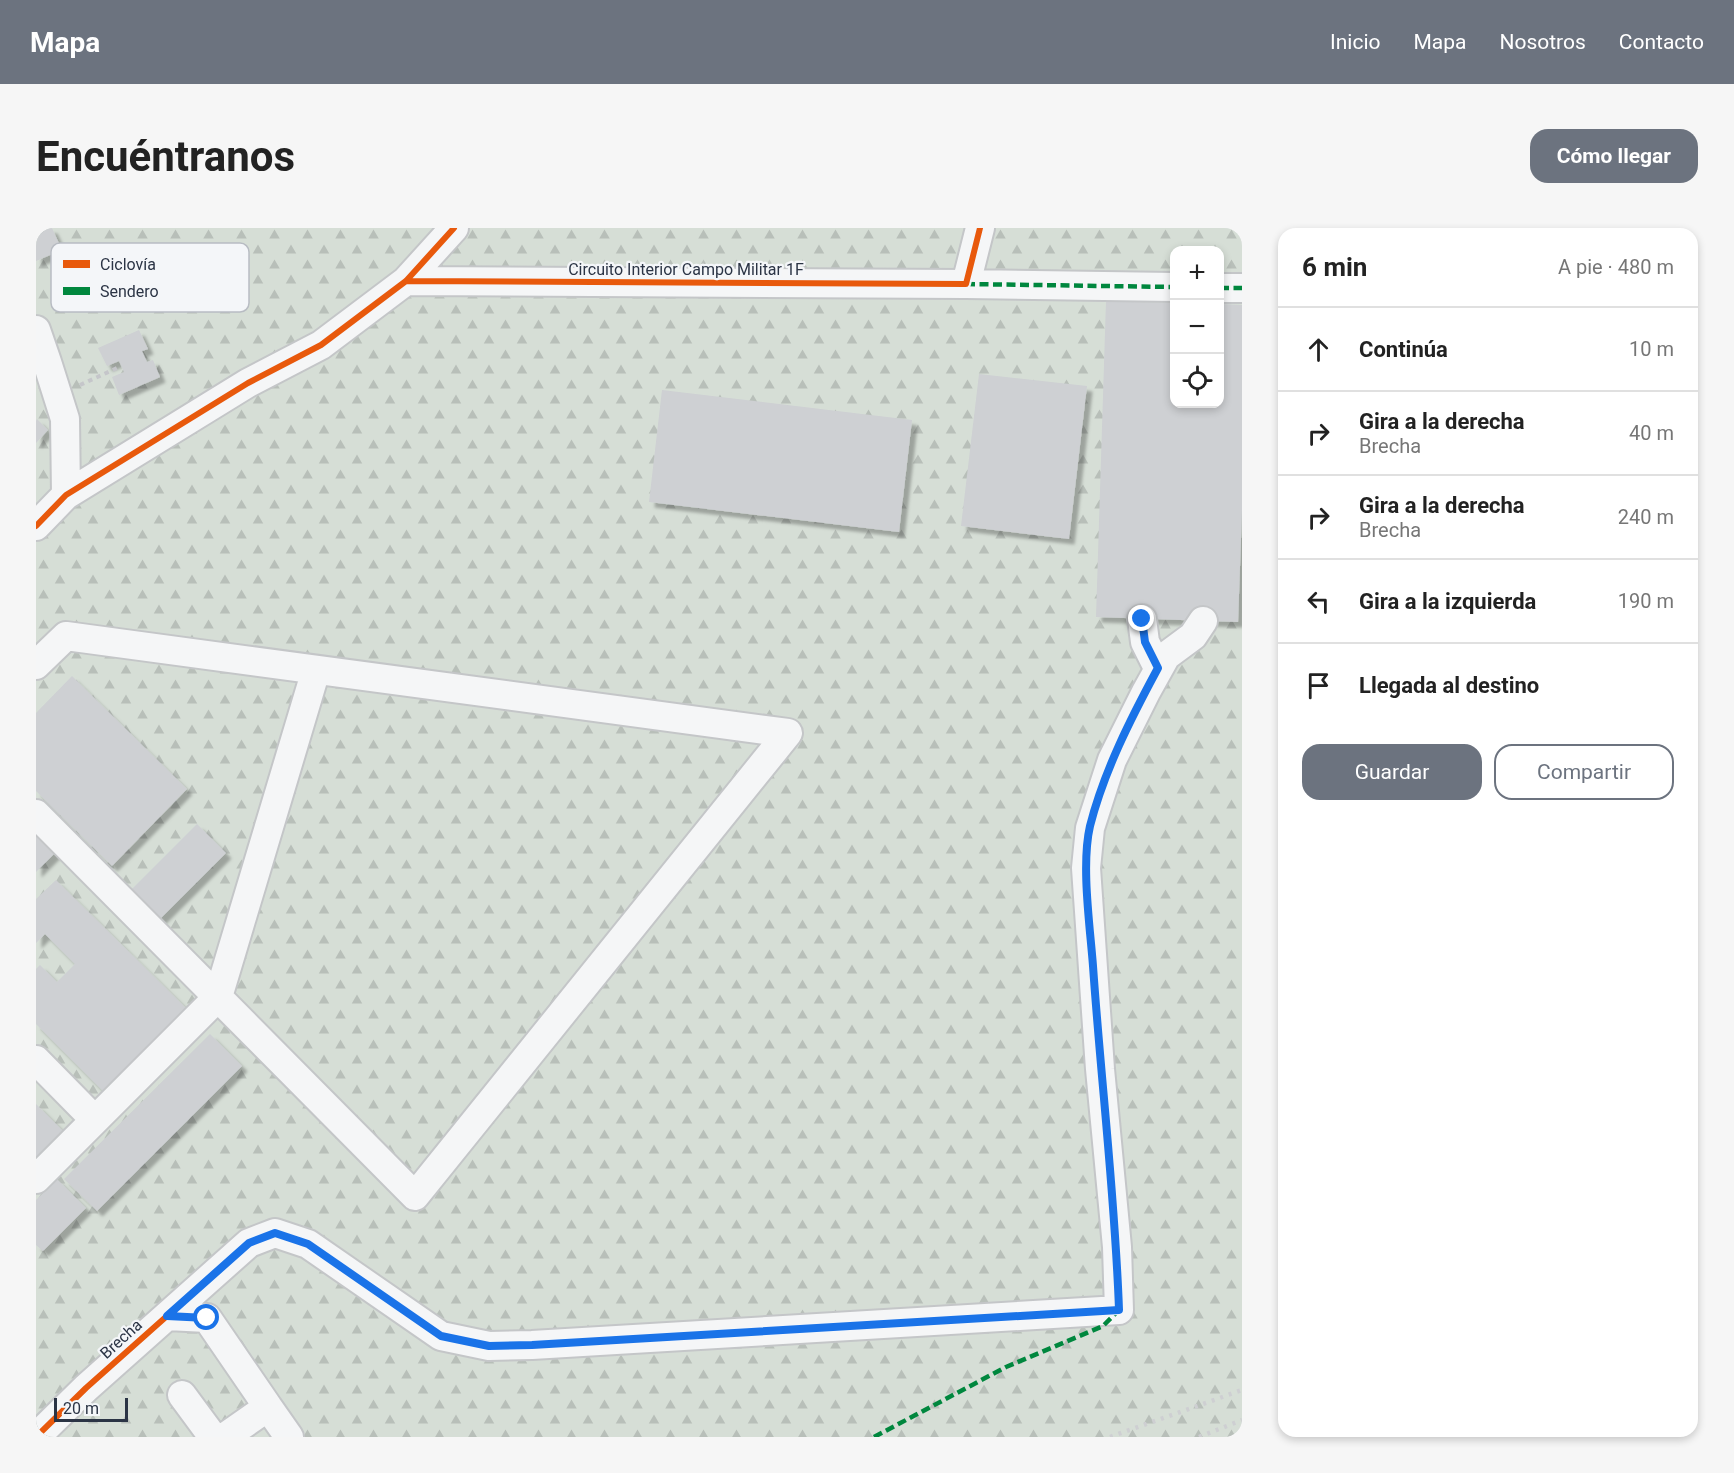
<!DOCTYPE html>
<html lang="es">
<head>
<meta charset="utf-8">
<style>
  :root { --surface:#fff; --page:#f6f6f6; --text:#222; --muted:#767676; --line:#e0e0e0; --accent:#6c737f }
  body { margin:0; font-family:Roboto,sans-serif; background:var(--page); color:var(--text) }
  .controls { position:absolute; right:18px; top:18px; display:grid; overflow:hidden; border-radius:12px; box-shadow:0 3px 9px #0003 }
  .controls button { width:54px; height:54px; display:grid; place-items:center; padding:0; border:0; border-bottom:2px solid var(--line); background:var(--surface); color:var(--text); font:30px sans-serif }
  .scale { position:absolute; left:18px; bottom:15px; width:74px; box-sizing:border-box; padding-left:6px; border:3px solid #2b3445; border-top:0; font-size:16px; line-height:21px; white-space:nowrap; color:#2b3445; -webkit-text-stroke:4px #f4f6f9; paint-order:stroke }
  .stop { position:absolute; width:18px; height:18px; margin:-14px; border:4px solid #1a73e8; border-radius:50%; background:#fff }
  .stop.end { background:#1a73e8; border-color:#fff; box-shadow:0 2px 6px #0008 }
  .list { margin:0; padding:0; list-style:none }
  h2 { display:flex; justify-content:space-between; align-items:center; height:78px; margin:0; padding:0 24px; font-size:26px }
  h2 small { font-size:20px; font-weight:400; color:var(--muted) }
  .list li { display:grid; grid-template-columns:39px 1fr auto; gap:18px; align-items:center; box-sizing:border-box; height:84px; padding:0 24px; border-top:2px solid var(--line) }
  .list b { display:block; font-size:22px; white-space:nowrap }
  .list p { margin:0; font-size:20px; white-space:nowrap; color:var(--muted) }
  .list em { font-size:20px; font-style:normal; color:var(--muted) }
  .actions { display:flex; gap:12px; padding:18px 24px }
  .actions a { flex:1; padding:14px 0; border:2px solid var(--accent); border-radius:18px; text-align:center; font-size:21px; color:var(--accent) }
  .actions .main { background:var(--accent); color:#fff }
  .icon { flex:none; width:33px; height:33px; fill:none; stroke:currentColor; stroke-width:2; stroke-linecap:round; stroke-linejoin:round }
  .map { position:relative; flex:none; width:1206px; height:1209px; overflow:hidden; border-radius:18px }
  header { display:flex; align-items:center; gap:36px; box-sizing:border-box; height:84px; padding:0 30px; background:var(--accent); color:#fff }
  header strong { font-size:28px }
  nav { display:flex; gap:33px; margin-inline-start:auto; font-size:21px }
  .intro { display:flex; align-items:center; justify-content:space-between; box-sizing:border-box; height:144px; padding:0 36px }
  h1 { margin:0; font-size:42px }
  .button { padding:15px 27px; border-radius:18px; background:var(--accent); color:#fff; font-size:21px; font-weight:700 }
  main { display:flex; gap:36px; padding:0 36px }
  aside { flex:1; background:var(--surface); border-radius:18px; box-shadow:0 3px 9px #0003 }
  .map>svg:first-child { display:block }
</style>
</head>
<body>
<header>
<strong>Mapa</strong>
<nav><a>Inicio</a><a>Mapa</a><a>Nosotros</a><a>Contacto</a></nav>
</header>
<div class="intro"><h1>Encuéntranos</h1><a class="button">Cómo llegar</a></div>
<main>
<div class="map">
<svg width="1206" height="1209" viewBox="0 0 1206 1209">
  <defs>
    <pattern id="forest-firs" width="22" height="20" patternUnits="userSpaceOnUse" patternTransform="scale(1.5)"><rect width="22" height="20" fill="#d6ded6"/><path d="M5 1l3.5 6h-7zM16 11l3.5 6h-7z" fill="#b8bfb9"/></pattern>
    <filter id="shadow"><feDropShadow dx="5.5" dy="5.5" stdDeviation="1.5" flood-color="#0004"/></filter>
  </defs>
  <rect width="100%" height="100%" fill="#e6e8ea"/>
  <path fill="url(#forest-firs)" fill-rule="evenodd" d="M 0,0 L 1206,0 L 1206,1209 L 0,1209 ZM 1138,22 L 1184,22 L 1184,176 L 1138,176 Z"/>
  <path fill="#ced0d3" filter="url(#shadow)" d="M 0,0 L 16,0 L 26,22 L 0,33 Z
    M 1070,73 L 1138,75 L 1138,176 L 1184,176 L 1184,76 L 1206,77 L 1206,283 L 1202,394 L 1060,389 Z
    M 103,102 L 112,121 L 106,123 L 111,134 L 117,132 L 124,149 L 83,167 L 76,149 L 88,144 L 83,133 L 71,138 L 62,120 Z
    M 943,146 L 1051,158 L 1033,311 L 925,298 Z
    M 626,162 L 876,192 L 863,304 L 613,274 Z
    M 1,191 L 12,202 L 0,215 L 0,193 Z
    M 36,448 L 151,561 L 76,638 L 0,563 L 0,485 Z
    M 161,596 L 190,625 L 124,691 L 95,662 Z
    M 0,600 L 22,622 L 0,644 Z
    M 20,652 L 152,782 L 69,865 L 0,796 L 0,741 L 4,737 L 21,754 L 39,736 L 9,706 L 0,715 L 0,671 Z
    M 174,806 L 206,838 L 61,983 L 28,951 Z
    M 0,876 L 32,908 L 0,940 Z
    M 21,951 L 50,980 L 7,1023 L 0,1017 L 0,972 Z"/>
  <g fill="none" stroke-linecap="round" stroke-linejoin="round">
    <g stroke="#c4c6c8" stroke-width="32">
      <path id="minor" d="M 370,53 L 930,56 L 1138,59
        M 930,56 L 944,0
        M 1184,60 L 1206,60
        M 0,102 L 11,134 L 29,191 L 30,267
        M 0,298 L 30,267 L 212,155 L 285,117 L 370,53 L 418,0
        M 1106,391 L 1109,414 L 1122,440
        M 0,437 L 30,408 L 752,505 L 379,968 L 0,586
        M 0,832 L 59,892
        M 0,951 L 182,769 L 280,442
        M 131,1088 L 171,1090 L 232,1179 L 189,1209
        M 146,1167 L 177,1209
        M 232,1179 L 253,1209
        M 0,1209 L 50,1160 L 213,1015 L 239,1005 L 272,1016 L 405,1108 L 453,1118 L 496,1117 L 1083,1082 L 1081,1019 L 1064,841 L 1050,640 L 1054,600 L 1076,532 L 1110,464 L 1130,428 L 1157,408 L 1167,393"/>
    </g>
    <path stroke="#c5c6ca" stroke-width="4" stroke-dasharray="4.5 4.5" stroke-linecap="butt" d="M 44,157 L 81,140"/>
    <use href="#minor" stroke="#f5f6f7" stroke-width="28"/>
    <path stroke="#cecfd2" stroke-width="4.5" stroke-dasharray="3 6" stroke-linecap="butt" d="M 1074,1209 L 1206,1162
      M 1163,1209 L 1206,1192"/>
    <path stroke="#00873e" stroke-width="4.5" stroke-dasharray="9 4.5" stroke-linecap="butt" d="M 930,56 L 1138,59
      M 1184,60 L 1206,60
      M 838,1209 L 970,1139 L 1067,1098 L 1082,1083"/>
    <g stroke="#f4f6f9" stroke-width="10">
      <path id="cycleway" d="M 370,53 L 930,56 L 944,0
        M 0,298 L 30,267 L 212,155 L 285,117 L 370,53 L 418,0
        M 0,1209 L 50,1160 L 213,1015 L 239,1005 L 272,1016 L 405,1108 L 453,1118 L 496,1117 L 1083,1082"/>
    </g>
    <use href="#cycleway" stroke="#e8590c" stroke-width="6"/>
  </g>
  <g fill="none" stroke-linecap="round" stroke-linejoin="round">
    <path stroke="#1a73e8" stroke-width="8" d="M 171,1090 L 131,1088 L 213,1015 L 239,1005 L 272,1016 L 405,1108 L 453,1118 L 496,1117 L 1083,1082 C 1079,967 1065,853 1057,738 C 1054,698 1045,637 1054,598 C 1068,543 1095,490 1122,440 L 1109,414 L 1106,391"/>
  </g>
  <g text-anchor="middle" dominant-baseline="central" stroke-width="4.5" stroke-linejoin="round" paint-order="stroke">
    <g font-size="16" fill="#2b3445" stroke="#f4f6f9">
      <text x="650" y="41">Circuito Interior Campo Militar 1F</text>
      <text transform="translate(85 1111) rotate(-42)">Brecha</text>
    </g>
  </g>
  <rect x="15" y="15" width="198" height="69" rx="9" fill="#f4f6f9" stroke="#b8bcc3" stroke-width="1.5"/>
  <rect x="27" y="32" width="27" height="8" fill="#e8590c"/>
  <rect x="27" y="59" width="27" height="8" fill="#00873e"/>
  <g font-size="16" fill="#2b3445">
    <text x="64" y="42">Ciclovía</text>
    <text x="64" y="69">Sendero</text>
  </g>
</svg>
<div class="controls">
<button>+</button>
<button>−</button>
<button><svg class="icon" aria-label="locate" viewBox="0 0 24 24"><circle cx="12" cy="12" r="6"/><path d="M12 2v4M12 18v4M2 12h4M18 12h4"/></svg></button>
</div>
<div class="scale">20 m</div>
<div class="stop" style="left:171px;top:1090px"></div>
<div class="stop end" style="left:1106px;top:391px"></div>
</div>
<aside>
<h2>6 min<small>A pie · 480 m</small></h2>
<ul class="list">
<li><svg class="icon" aria-label="ahead" viewBox="0 0 24 24"><path d="M12 20V5M6 11l6-6 6 6"/></svg><div><b>Continúa</b></div><em>10 m</em></li>
<li><svg class="icon" aria-label="right" viewBox="0 0 24 24"><path d="M7 20v-9h11M14 6l5 5-5 5"/></svg><div><b>Gira a la derecha</b><p>Brecha</p></div><em>40 m</em></li>
<li><svg class="icon" aria-label="right" viewBox="0 0 24 24"><path d="M7 20v-9h11M14 6l5 5-5 5"/></svg><div><b>Gira a la derecha</b><p>Brecha</p></div><em>240 m</em></li>
<li><svg class="icon" aria-label="left" viewBox="0 0 24 24"><path d="M17 20v-9H6M10 6l-5 5 5 5"/></svg><div><b>Gira a la izquierda</b></div><em>190 m</em></li>
<li><svg class="icon" aria-label="arrive" viewBox="0 0 24 24"><path d="M6 21V4h12l-3 4 3 4H6"/></svg><div><b>Llegada al destino</b></div></li>
</ul>
<div class="actions"><a class="main">Guardar</a><a>Compartir</a></div>
</aside>
</main>
</body>
</html>
